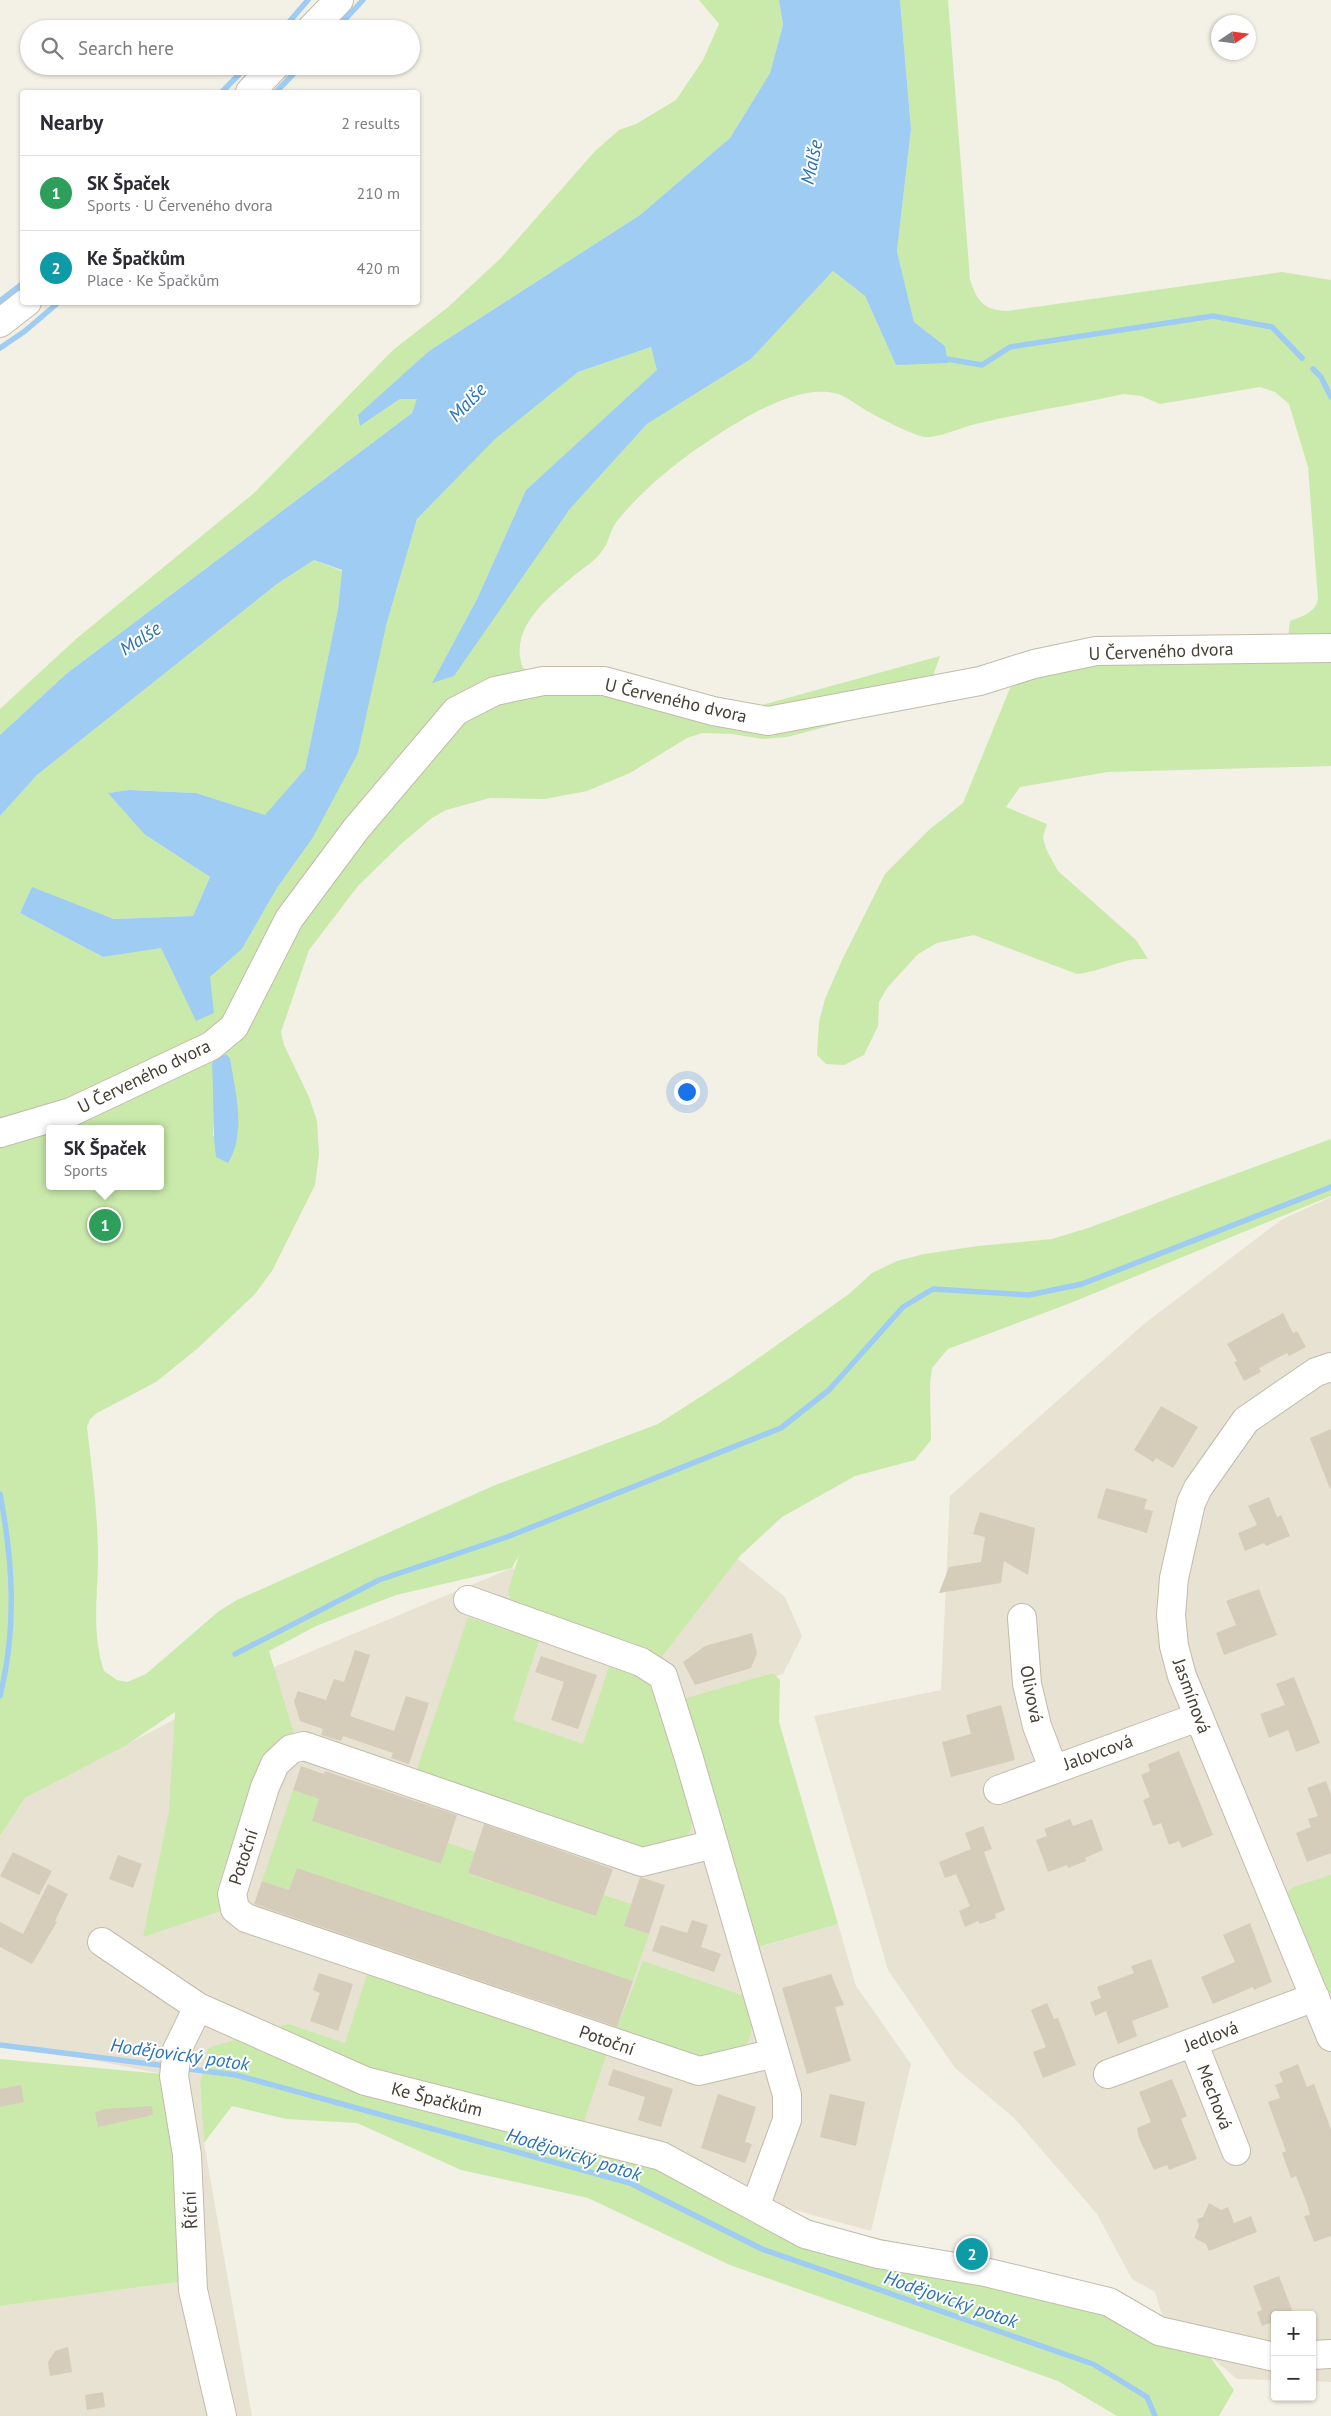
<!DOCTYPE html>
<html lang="en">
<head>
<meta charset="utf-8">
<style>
  :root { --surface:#fff; --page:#f2f2f3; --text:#2b2b33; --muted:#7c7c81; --line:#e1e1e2; --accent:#d93025 }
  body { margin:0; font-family:"PT Sans",sans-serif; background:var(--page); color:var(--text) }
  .controls { position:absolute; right:15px; bottom:15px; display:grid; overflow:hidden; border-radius:5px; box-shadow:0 1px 4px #0004 }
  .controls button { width:45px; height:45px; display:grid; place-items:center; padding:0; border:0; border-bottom:1px solid var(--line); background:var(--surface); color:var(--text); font:25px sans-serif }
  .compass { position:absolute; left:1211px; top:15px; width:45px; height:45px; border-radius:50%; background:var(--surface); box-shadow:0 1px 4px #0004; rotate:77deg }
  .you { position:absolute; left:686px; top:1091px; width:18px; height:18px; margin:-12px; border:4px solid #fff; border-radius:50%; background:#1a73e8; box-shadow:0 0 0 8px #1a73e833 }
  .badge { display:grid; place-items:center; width:32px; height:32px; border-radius:50%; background:var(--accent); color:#fff; font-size:16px; font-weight:700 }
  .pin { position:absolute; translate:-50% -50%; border:2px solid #fff; box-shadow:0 1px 5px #0006 }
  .popup { position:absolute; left:46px; top:1125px; width:118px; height:65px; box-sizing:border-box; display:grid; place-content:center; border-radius:5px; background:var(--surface); filter:drop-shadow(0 1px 4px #0005); font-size:16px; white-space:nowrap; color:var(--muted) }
  .popup b { font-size:19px; color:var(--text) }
  .popup::after { content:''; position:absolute; left:50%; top:100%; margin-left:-10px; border:10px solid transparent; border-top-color:var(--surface) }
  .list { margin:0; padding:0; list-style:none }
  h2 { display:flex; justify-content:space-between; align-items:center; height:65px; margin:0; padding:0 20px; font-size:21px }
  h2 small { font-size:16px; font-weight:400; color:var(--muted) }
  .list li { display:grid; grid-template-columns:32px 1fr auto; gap:15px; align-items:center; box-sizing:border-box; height:75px; padding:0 20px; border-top:1px solid var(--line) }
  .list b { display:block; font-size:19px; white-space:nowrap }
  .list p { margin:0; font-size:16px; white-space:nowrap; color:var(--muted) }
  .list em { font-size:16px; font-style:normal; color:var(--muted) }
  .icon { flex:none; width:28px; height:28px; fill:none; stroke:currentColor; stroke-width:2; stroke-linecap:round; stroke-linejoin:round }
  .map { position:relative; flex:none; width:1331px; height:2416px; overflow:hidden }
  .search { position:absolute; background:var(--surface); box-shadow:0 1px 4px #0004; left:20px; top:20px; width:400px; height:55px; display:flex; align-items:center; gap:12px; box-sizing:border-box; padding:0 18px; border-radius:28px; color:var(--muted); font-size:19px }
  .panel { position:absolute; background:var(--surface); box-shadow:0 1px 4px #0004; left:20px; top:90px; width:400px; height:215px; border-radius:5px }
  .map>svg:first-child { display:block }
</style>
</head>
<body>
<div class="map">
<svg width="1331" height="2416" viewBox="0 0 1331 2416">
  <rect width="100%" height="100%" fill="#f3f0e5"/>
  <path fill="#e8e2d3" d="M 1331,1197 L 1331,2382 L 1312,2381 L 1312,2315 L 1275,2315 L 1275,2380 L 1237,2379 L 1162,2315 L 1155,2292 L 1132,2279 L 1097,2214 L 1014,2118 L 955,2068 L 888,1970 L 814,1716 L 941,1690 L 950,1496 L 1144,1324 L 1281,1220 Z
    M 733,1555 L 785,1597 L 802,1636 L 783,1674 L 690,1706 L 756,1948 L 838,1924 L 856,1986 L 911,2064 L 871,2231 L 776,2205 L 200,2084 L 204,2143 L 252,2416 L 0,2416 L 0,2306 L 185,2281 L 163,2074 L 0,2042 L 0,1836 L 25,1798 L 274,1667 L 512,1568 L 663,1643 Z"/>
  <path fill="#caeaac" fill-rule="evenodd" d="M 699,0 L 779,0 L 783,25 L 770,73 L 730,138 L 640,215 L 429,351 L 360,426 L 400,399 L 418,399 L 412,413 L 66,674 L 0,735 L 0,709 L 76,639 L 254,493 L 393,350 L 447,308 L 501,258 L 595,151 L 619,130 L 636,124 L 676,100 L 703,60 L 719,24 Z
    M 900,0 L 948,0 L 970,279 C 977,302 984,310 1007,311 L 1282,272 L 1331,280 L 1331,641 L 1288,638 L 1290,621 C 1303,616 1315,613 1318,599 L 1308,467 L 1289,404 L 1275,392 L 1260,387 L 1160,404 L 1141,396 L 1124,394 C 1076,404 1027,412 980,423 C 964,426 940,438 925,437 C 914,436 878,417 867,411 C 857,405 845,395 834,393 C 795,384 736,422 704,444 C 672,465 641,492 617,521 C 610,530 609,543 602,551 C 598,557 591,563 585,567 C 557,590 506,625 523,668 L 535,672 L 751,708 L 940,656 L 924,701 L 787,737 L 763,739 L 732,734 L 702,733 L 687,738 L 630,773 L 587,791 L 545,799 L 490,798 L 446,810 L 432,818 L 401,844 L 358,886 L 309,950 L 281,1032 L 284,1045 L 309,1097 L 317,1121 L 319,1154 L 315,1185 L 272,1271 L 255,1294 L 197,1349 L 156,1382 L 97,1413 L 90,1419 L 87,1427 C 92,1470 98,1514 98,1557 C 98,1599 91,1630 104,1671 L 117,1680 L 127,1682 L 146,1674 L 219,1611 L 237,1600 L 493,1486 L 658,1424 L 733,1376 L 849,1294 L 872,1273 L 897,1261 L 924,1254 L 978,1246 L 1052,1239 L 1088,1228 L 1331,1139 L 1331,1196 L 1073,1302 L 948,1349 L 932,1368 L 930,1384 L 931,1440 L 915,1460 L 855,1476 L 782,1517 L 740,1556 L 660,1659 L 511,1602 L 508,1591 L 519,1555 L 512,1568 L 396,1595 L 316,1626 L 269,1651 L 295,1737 C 276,1739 266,1749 258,1766 L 218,1886 L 217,1899 L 221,1911 L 143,1937 L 169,1811 L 175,1712 L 125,1746 L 25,1798 L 0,1836 L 0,816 L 37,775 L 277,584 L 314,560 L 342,571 L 338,609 L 305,769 L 265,816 L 196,793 L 129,790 L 109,793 L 144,834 L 210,877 L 193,916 L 114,919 L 32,888 L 20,913 L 103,957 L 161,947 L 196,1020 L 210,977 L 242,949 L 277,888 L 312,839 L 386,626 L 417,519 L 495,438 L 578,372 L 651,347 L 658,370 L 526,490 L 477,599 L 433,682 L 569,510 L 647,424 L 751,359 L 833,271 L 865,296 L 896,365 L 945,346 L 914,322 L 897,251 L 911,129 ZM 226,1054 L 230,1058 L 237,1110 L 238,1135 L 213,1136 L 214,1059 ZM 50,1129 L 160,1129 L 160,1186 L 50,1186 Z
    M 1331,654 L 1331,766 L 1108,772 L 1020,787 L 1006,807 L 1047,824 L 1043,837 L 1046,849 L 1058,871 L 1136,940 L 1148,959 C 1123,957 1102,972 1077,974 L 974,935 L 937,943 L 918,954 L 887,988 L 879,1002 L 878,1026 L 864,1055 L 844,1065 L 826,1064 L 817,1055 L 819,1022 L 825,999 L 842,960 L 885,874 L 930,829 L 963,803 L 1015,676 L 1093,659 Z
    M 468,1617 L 539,1641 L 513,1720 L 583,1744 L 610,1664 C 629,1671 648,1675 656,1695 L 692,1817 L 691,1829 L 685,1838 L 645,1851 L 415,1775 Z
    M 773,1673 L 780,1680 L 779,1722 L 838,1924 L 755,1948 L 683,1699 Z
    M 293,1790 L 319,1799 L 313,1821 L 337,1829 L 344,1808 L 364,1839 L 389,1847 L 397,1824 L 416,1855 L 440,1864 L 448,1843 L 475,1852 L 468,1873 L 492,1882 L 500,1860 L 527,1869 L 520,1891 L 544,1899 L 552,1877 L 572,1908 L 596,1916 L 604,1895 L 631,1904 L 624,1926 L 649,1934 L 633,1981 L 608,1973 L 601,1994 L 581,1963 L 556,1955 L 549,1977 L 522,1968 L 529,1946 L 453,1920 L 418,1933 L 425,1911 L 297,1868 L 289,1890 L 262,1881 Z
    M 1331,1875 L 1331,1992 L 1329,1993 L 1286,1894 L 1293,1887 Z
    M 643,1961 L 742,1995 C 747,2013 760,2035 742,2048 L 703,2058 L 616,2030 Z
    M 368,1972 L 607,2053 L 583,2124 L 819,2223 L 853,2233 L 959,2256 L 1208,2354 L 1234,2390 L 1219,2416 L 1117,2416 L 1058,2381 L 730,2265 L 588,2198 L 461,2170 L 357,2123 L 286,2119 L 232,2106 L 204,2143 L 200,2084 L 208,2048 L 288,2024 L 345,2043 Z
    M 0,2059 L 163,2074 L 179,2169 L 185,2281 L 0,2306 Z"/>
  <path fill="#9eccf3" d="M 779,0 L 900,0 L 911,129 L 897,251 L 914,322 L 945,346 L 948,363 L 896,365 L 865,296 L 833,271 L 751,359 L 647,424 L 569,510 L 454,676 L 432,683 L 477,599 L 526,490 L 657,370 L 651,347 L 578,372 L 495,439 L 417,519 L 386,626 L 358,753 L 312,839 L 277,888 L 242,949 L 210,977 L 214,1013 L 196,1021 L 161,948 L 103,957 L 20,913 L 32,887 L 114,919 L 193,916 L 210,877 L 144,834 L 108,793 L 129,790 L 196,793 L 265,815 L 305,769 L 338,609 L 342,570 L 314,560 L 277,584 L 37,775 L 0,816 L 0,735 L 66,674 L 412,413 L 417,399 L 400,399 L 360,426 L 358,415 L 429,351 L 640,215 L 730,138 L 770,73 L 783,25 Z
    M 226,1054 L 230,1058 C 235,1091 247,1132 228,1163 L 216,1157 C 212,1127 214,1095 212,1065 L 214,1059 Z"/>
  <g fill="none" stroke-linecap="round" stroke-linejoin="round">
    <path stroke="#9eccf3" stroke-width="5.5" d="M 283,29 L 308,0
      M 336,29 L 363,0
      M 222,92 L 247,66
      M 276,92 L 301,66
      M 0,301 L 22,284
      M 0,348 L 25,331 L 59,302
      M 941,358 L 982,365 L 1010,347 L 1213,316 L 1272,327 L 1302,358
      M 1313,369 L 1321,377 L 1331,397
      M 0,1494 C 13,1562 17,1628 0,1696
      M 235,1654 L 379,1580 L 507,1537 L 781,1428 L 829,1390 L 903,1307 L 933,1289 L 1029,1295 L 1082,1284 L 1331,1187
      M 0,2045 L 167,2066
      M 181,2068 L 236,2075 L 630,2183 L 762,2249 L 1093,2364 L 1147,2397 L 1155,2416"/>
  </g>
  <path fill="#d6ccba" d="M 1283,1313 L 1293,1333 L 1297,1331 L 1306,1347 L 1289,1356 L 1287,1353 L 1259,1368 L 1261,1372 L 1244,1381 L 1234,1362 L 1237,1361 L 1227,1344 Z
    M 1161,1406 L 1198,1427 L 1173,1468 L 1156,1458 L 1153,1462 L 1134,1450 Z
    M 1331,1429 L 1331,1488 L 1330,1489 L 1310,1438 Z
    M 1106,1488 L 1147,1499 L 1144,1509 L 1153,1511 L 1147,1533 L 1097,1518 Z
    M 1269,1497 L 1277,1517 L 1281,1515 L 1290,1536 L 1266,1546 L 1264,1543 L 1245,1551 L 1238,1533 L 1257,1525 L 1248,1506 Z
    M 980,1512 L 1035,1528 L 1028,1575 L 1004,1561 L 1001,1583 L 939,1593 L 949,1567 L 981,1562 L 985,1537 L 973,1534 Z
    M 1259,1589 L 1277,1635 L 1224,1655 L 1216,1633 L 1236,1625 L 1226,1601 Z
    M 752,1633 L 757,1653 L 751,1668 L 695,1685 L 683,1662 L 705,1646 Z
    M 355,1650 L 370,1655 L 350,1716 L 394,1731 L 406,1696 L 429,1703 L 409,1764 L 391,1758 L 393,1753 L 343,1736 L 341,1741 L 321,1735 L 323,1729 L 300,1721 L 294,1701 L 298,1691 L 326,1700 L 334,1679 L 344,1682 Z
    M 541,1656 L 597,1675 L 578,1729 L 551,1720 L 564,1682 L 535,1672 Z
    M 1294,1677 L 1320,1743 L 1296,1752 L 1288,1730 L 1269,1738 L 1260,1714 L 1285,1705 L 1276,1684 Z
    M 1001,1705 L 1015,1760 L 951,1777 L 942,1742 L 971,1734 L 966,1715 Z
    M 1179,1751 L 1213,1835 L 1182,1848 L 1179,1841 L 1169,1845 L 1161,1823 L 1153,1826 L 1143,1800 L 1150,1797 L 1141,1775 L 1150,1771 L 1148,1764 Z
    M 301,1766 L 324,1774 L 325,1771 L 457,1815 L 441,1864 L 312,1821 L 319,1799 L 293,1790 Z
    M 1326,1781 L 1331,1795 L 1331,1853 L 1307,1862 L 1296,1833 L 1311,1827 L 1308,1819 L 1318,1816 L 1307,1788 Z
    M 1070,1819 L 1073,1826 L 1092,1819 L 1103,1850 L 1085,1858 L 1086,1861 L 1068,1868 L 1067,1865 L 1048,1872 L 1036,1840 L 1047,1836 L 1044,1829 Z
    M 484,1824 L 613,1869 L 596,1916 L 468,1873 Z
    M 983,1826 L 992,1849 L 984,1852 L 1005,1910 L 995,1914 L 996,1918 L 980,1924 L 978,1921 L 965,1927 L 959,1911 L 970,1906 L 956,1874 L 945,1878 L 939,1862 L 971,1849 L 965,1833 Z
    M 13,1852 L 52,1871 L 39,1895 L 0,1876 Z
    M 118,1855 L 142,1864 L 133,1888 L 109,1879 Z
    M 297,1868 L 633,1981 L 617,2027 L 254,1904 L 262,1881 L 289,1890 Z
    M 640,1877 L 665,1885 L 649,1934 L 624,1926 Z
    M 48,1884 L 68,1894 L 55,1921 L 57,1922 L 32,1964 L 0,1947 L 0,1922 L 23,1934 Z
    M 692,1920 L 708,1925 L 701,1947 L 721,1954 L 714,1972 L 652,1951 L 661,1925 L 687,1933 Z
    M 1250,1923 L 1272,1982 L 1254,1990 L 1253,1987 L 1213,2004 L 1201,1977 L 1235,1962 L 1223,1935 Z
    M 1151,1959 L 1169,2007 L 1132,2021 L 1137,2036 L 1118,2044 L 1106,2011 L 1095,2016 L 1090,2002 L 1101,1998 L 1097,1987 L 1134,1973 L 1131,1966 Z
    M 319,1973 L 353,1984 L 338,2031 L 310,2021 L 320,1993 L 313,1990 Z
    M 831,1974 L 844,2005 L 835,2007 L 851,2061 L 807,2074 L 782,1988 Z
    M 1047,2003 L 1054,2019 L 1058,2018 L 1076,2065 L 1043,2078 L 1033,2052 L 1046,2047 L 1031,2010 Z
    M 1298,2064 L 1307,2087 L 1314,2084 L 1331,2129 L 1331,2236 L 1314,2242 L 1304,2216 L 1310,2215 L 1307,2204 L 1296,2176 L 1291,2178 L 1282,2153 L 1286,2151 L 1268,2102 L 1280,2098 L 1275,2085 L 1283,2082 L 1279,2072 Z
    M 613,2069 L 673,2089 L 661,2127 L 638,2120 L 645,2097 L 608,2085 Z
    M 1172,2079 L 1187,2116 L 1181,2119 L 1197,2159 L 1169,2170 L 1167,2165 L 1154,2170 L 1139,2138 L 1137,2128 L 1151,2122 L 1139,2092 Z
    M 21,2085 L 24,2102 L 0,2107 L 0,2089 Z
    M 718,2094 L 756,2107 L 745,2142 L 752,2144 L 745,2163 L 701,2148 Z
    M 830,2094 L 865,2102 L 856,2146 L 820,2137 Z
    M 152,2106 L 153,2115 L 98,2127 L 95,2112 L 105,2109 Z
    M 1209,2203 L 1221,2210 L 1228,2207 L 1234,2223 L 1251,2216 L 1257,2232 L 1209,2251 L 1206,2244 L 1194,2238 L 1199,2226 L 1197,2219 L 1203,2217 Z
    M 1279,2276 L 1294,2315 L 1275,2315 L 1275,2321 L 1262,2326 L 1257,2312 L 1262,2310 L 1253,2286 Z
    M 68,2347 L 72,2372 L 50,2376 L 48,2362 L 55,2351 Z
    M 103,2392 L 105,2407 L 87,2410 L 85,2395 Z"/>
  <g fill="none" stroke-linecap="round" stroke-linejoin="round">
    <g stroke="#c2bbaa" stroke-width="30">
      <path id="minor" d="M 311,29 L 339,0
        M 250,92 L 275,66
        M 0,323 L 27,302
        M 0,1133 L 71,1112 L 211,1046 L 234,1027 L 289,919 L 356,829 L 456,711 L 495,691 L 543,681 L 604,681 L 713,711 L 768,721 L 980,681 L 1034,664 L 1096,651 L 1331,648
        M 1331,1367 L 1316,1372 L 1246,1420 L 1198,1488 L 1191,1503 L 1174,1578 L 1171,1615 L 1174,1646 L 1182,1676 L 1331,2037
        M 468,1600 L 641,1662 L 663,1676 L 688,1755 L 787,2095 L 787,2120 L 755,2207
        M 1022,1618 L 1027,1684 L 1037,1726 L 1053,1768
        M 998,1790 L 1198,1717
        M 714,1844 L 642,1862 L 304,1746 L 291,1749 L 275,1764 L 265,1787 L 232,1894 L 235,1909 L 246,1918 L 699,2071 L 775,2053
        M 102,1942 L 198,2007 L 365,2081 L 661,2156 L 805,2234 L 878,2254 L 985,2272 L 1109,2302 L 1159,2331 L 1275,2357
        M 198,2007 L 177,2050 L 174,2076 L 187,2155 L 193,2290 L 222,2416
        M 1193,2042 L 1236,2151
        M 1108,2074 L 1315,1997
        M 1312,2355 L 1331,2354"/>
    </g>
    <use href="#minor" stroke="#fff" stroke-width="28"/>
  </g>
  <g text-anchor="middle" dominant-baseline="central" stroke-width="4" stroke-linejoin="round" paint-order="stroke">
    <g font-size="18" fill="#464034" stroke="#fff">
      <text transform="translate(1161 651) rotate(-2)">U Červeného dvora</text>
      <text transform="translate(676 700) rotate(13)">U Červeného dvora</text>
      <text transform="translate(144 1076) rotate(-26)">U Červeného dvora</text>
      <text transform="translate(1032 1694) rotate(79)">Olivová</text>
      <text transform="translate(1192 1696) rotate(70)">Jasmínová</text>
      <text transform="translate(1098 1752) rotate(-20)">Jalovcová</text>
      <text transform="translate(243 1857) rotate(-72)">Potoční</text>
      <text transform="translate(1211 2036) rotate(-21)">Jedlová</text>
      <text transform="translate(607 2040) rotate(19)">Potoční</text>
      <text transform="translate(1215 2097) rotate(69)">Mechová</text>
      <text transform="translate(437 2099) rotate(14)">Ke Špačkům</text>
      <text transform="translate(190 2210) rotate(-93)">Říční</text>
    </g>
    <g font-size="19" font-style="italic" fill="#2973b7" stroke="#fff">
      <text transform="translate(811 162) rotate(-78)">Malše</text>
      <text transform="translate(467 402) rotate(-46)">Malše</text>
      <text transform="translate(140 638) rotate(-33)">Malše</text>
      <text transform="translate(180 2054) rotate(8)">Hodějovický potok</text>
      <text transform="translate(574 2154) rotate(17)">Hodějovický potok</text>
      <text transform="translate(951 2299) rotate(19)">Hodějovický potok</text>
    </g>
  </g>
</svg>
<div class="controls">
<button>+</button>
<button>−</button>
</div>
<svg class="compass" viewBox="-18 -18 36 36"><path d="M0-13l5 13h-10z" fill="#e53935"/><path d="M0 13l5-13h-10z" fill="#7c7c81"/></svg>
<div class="you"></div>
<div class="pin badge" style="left:105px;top:1225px;background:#2e9e5b">1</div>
<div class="popup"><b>SK Špaček</b>Sports</div>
<div class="pin badge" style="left:972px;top:2254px;background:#0f9aa8">2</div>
<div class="search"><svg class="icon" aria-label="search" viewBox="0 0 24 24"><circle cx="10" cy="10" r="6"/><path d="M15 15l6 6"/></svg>Search here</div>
<section class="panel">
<h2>Nearby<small>2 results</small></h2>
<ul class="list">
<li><span class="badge" style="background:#2e9e5b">1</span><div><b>SK Špaček</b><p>Sports · U Červeného dvora</p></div><em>210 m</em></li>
<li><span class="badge" style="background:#0f9aa8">2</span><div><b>Ke Špačkům</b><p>Place · Ke Špačkům</p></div><em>420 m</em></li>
</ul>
</section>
</div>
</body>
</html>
